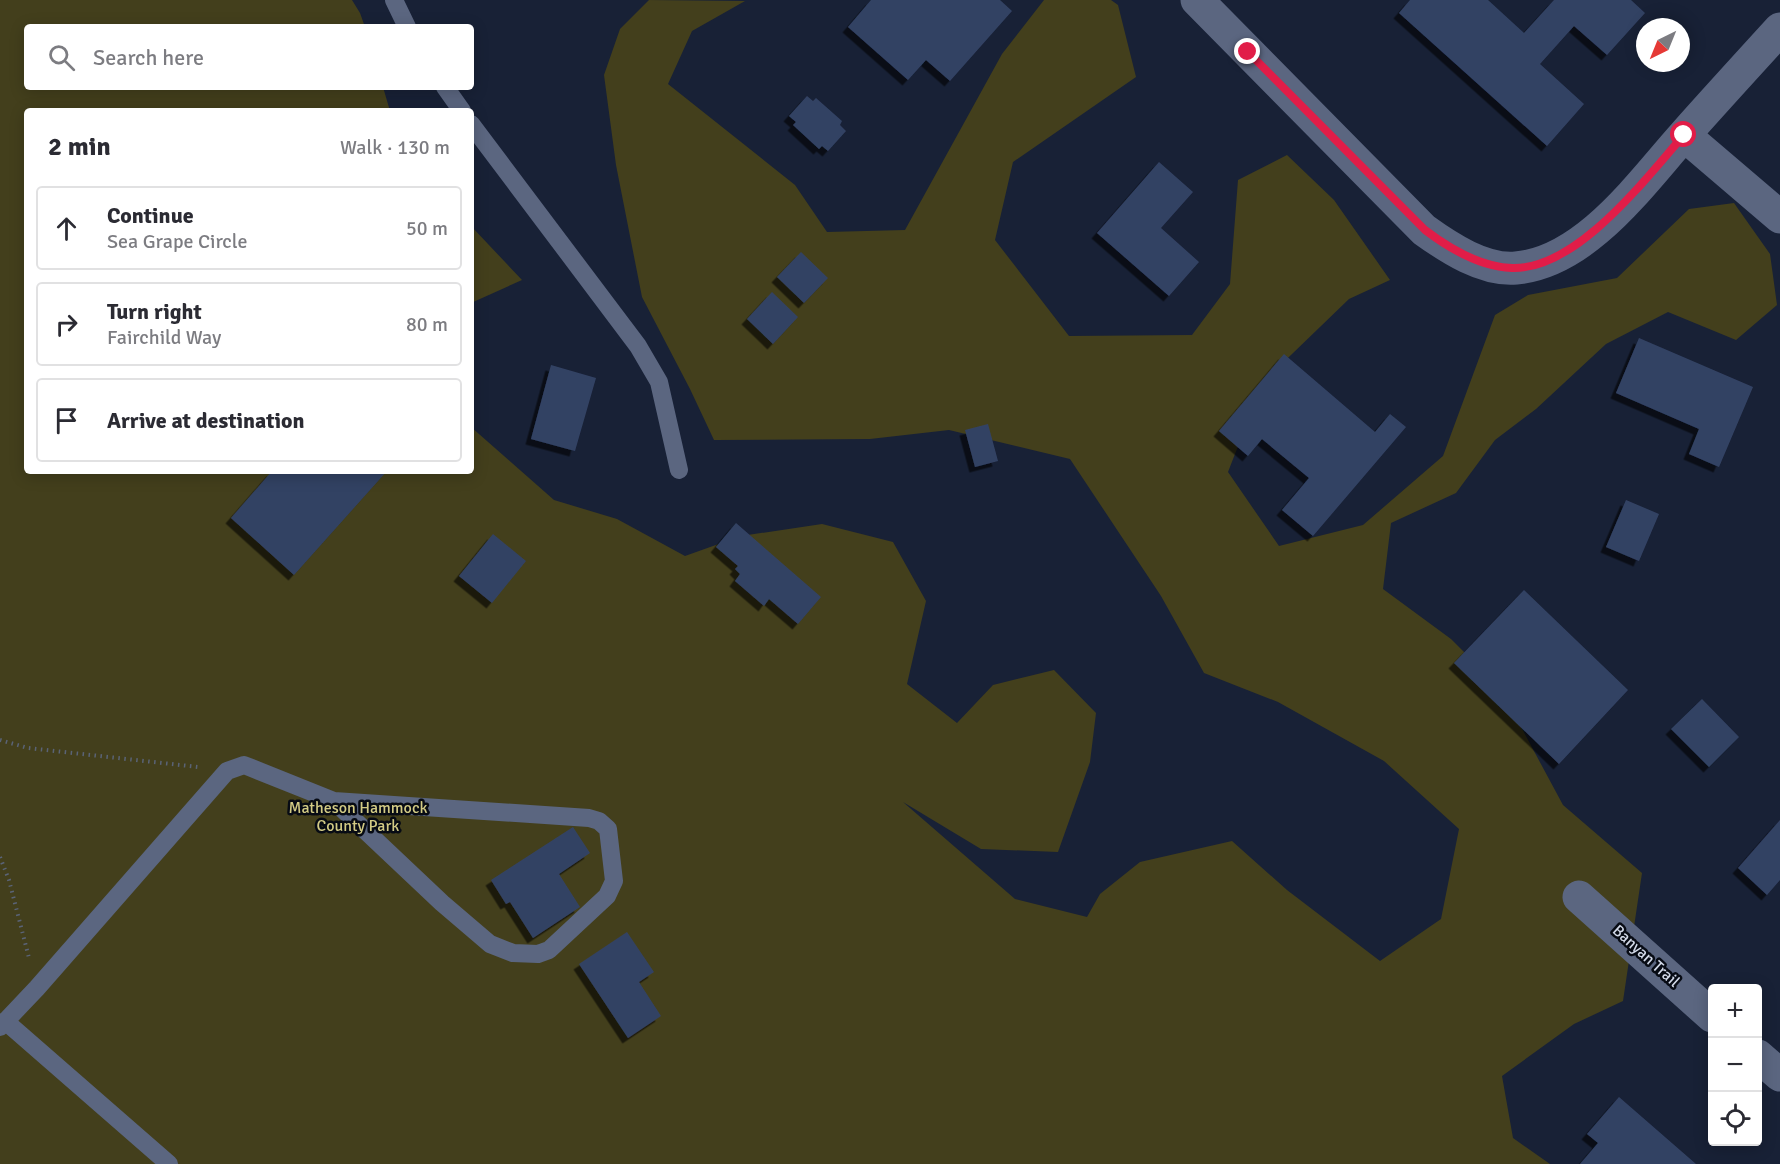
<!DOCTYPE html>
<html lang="en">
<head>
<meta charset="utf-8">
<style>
  :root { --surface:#fff; --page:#f2f2f3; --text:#2b2b33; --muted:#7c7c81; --line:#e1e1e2 }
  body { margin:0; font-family:Signika,sans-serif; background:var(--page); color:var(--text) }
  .controls { position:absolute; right:18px; bottom:18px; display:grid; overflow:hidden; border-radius:6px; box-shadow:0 3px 15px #0003 }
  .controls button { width:54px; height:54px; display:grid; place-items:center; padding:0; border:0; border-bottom:2px solid var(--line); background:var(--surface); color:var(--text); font:30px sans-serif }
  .compass { position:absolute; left:1636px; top:18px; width:54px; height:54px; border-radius:50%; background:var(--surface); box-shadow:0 3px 15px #0003; rotate:223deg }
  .stop { position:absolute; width:18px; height:18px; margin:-14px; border:4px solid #e11d48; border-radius:50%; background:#fff }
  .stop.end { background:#e11d48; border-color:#fff; box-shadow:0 2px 6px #0008 }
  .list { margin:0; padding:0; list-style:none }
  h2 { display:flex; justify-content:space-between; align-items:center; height:78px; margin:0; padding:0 24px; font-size:26px }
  h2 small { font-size:20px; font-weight:400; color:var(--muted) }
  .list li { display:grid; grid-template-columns:39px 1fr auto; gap:18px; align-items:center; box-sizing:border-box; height:84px; margin:0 12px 12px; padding:0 12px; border:2px solid var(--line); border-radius:6px }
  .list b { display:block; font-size:22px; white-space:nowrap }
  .list p { margin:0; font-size:20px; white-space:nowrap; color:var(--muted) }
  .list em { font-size:20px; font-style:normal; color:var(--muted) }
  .icon { flex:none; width:33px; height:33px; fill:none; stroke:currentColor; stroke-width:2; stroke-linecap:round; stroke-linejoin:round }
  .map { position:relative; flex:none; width:1780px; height:1164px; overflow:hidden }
  .search { position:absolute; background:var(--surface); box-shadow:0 3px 15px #0003; left:24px; top:24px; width:450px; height:66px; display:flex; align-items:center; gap:15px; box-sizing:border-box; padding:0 21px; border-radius:6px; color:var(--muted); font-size:22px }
  .panel { position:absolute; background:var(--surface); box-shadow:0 3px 15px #0003; left:24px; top:108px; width:450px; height:366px; border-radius:6px }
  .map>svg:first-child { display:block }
</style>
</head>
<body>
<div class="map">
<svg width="1780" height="1164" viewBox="0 0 1780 1164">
  <defs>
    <filter id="shadow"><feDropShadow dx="-5.5" dy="5.5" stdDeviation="0" flood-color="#0009"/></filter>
  </defs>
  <rect width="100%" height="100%" fill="#182136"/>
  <path fill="#433f1c" d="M 0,0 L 352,0 L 360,13 L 365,27 L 27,27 L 27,87 L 383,87 L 390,111 L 27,111 L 27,471 L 471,471 L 471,427 L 554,500 L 617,519 L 685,556 L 741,536 L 822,524 L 893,542 L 926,601 L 907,684 L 957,723 L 993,685 L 1054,670 L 1096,713 L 1090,762 L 1058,852 L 981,849 L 903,802 L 1015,899 L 1087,917 L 1100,894 L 1140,862 L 1232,841 L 1287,890 L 1380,961 L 1441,919 L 1459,829 L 1384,761 L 1278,702 L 1204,673 L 1161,596 L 1070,459 L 949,430 L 870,439 L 714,440 L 690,389 L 642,297 L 616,165 L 604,75 L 620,29 L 649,0 L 745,1 L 692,31 L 668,84 L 795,185 L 827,232 L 905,230 L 1002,54 L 1044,0 L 1111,0 L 1118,5 L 1136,77 L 1013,162 L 995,240 L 1069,336 L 1192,335 L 1230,284 L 1238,180 L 1287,155 L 1334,200 L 1390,280 L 1349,299 L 1263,382 L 1228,472 L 1279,546 L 1363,525 L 1443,456 L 1495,315 L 1528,295 L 1617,278 L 1689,209 L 1734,203 L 1770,254 L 1777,305 L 1736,340 L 1668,312 L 1606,344 L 1536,409 L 1495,440 L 1456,493 L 1391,523 L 1383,589 L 1451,639 L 1500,688 L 1563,805 L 1642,873 L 1623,1001 L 1574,1024 L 1502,1076 L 1513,1138 L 1550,1164 L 0,1164 Z
    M 471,226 L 522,280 L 471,303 Z"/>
  <path fill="#334264" filter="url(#shadow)" d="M 871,0 L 1000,0 L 1012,11 L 950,81 L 926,60 L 908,80 L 848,27 Z
    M 1410,0 L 1488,0 L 1524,33 L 1554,0 L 1631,0 L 1645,13 L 1607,55 L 1574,26 L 1540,64 L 1584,104 L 1547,146 L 1399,13 Z
    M 807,96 L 813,101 L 816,98 L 842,121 L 840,125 L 846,131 L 828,151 L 822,146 L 819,149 L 793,125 L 796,122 L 789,116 Z
    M 1159,162 L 1193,192 L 1161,228 L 1199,262 L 1169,296 L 1097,233 Z
    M 801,252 L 828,278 L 804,303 L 777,277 Z
    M 772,292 L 798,317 L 773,344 L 747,319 Z
    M 1639,338 L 1753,387 L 1719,467 L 1689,454 L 1699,429 L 1616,393 Z
    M 1284,354 L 1375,432 L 1390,414 L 1406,427 L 1313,536 L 1282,510 L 1309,478 L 1262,439 L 1248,456 L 1219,431 Z
    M 551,365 L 596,378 L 575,451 L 531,439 Z
    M 988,424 L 998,461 L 975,467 L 965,430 Z
    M 272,471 L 387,471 L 294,575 L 231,518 Z
    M 1626,500 L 1659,514 L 1639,561 L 1606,547 Z
    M 736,523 L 821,597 L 798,624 L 769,599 L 764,606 L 735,581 L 740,574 L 735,569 L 738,566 L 716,547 Z
    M 493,534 L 526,561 L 492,603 L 459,576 Z
    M 1524,590 L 1628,690 L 1559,764 L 1454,663 Z
    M 1702,699 L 1739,737 L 1709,767 L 1671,729 Z
    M 1780,820 L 1780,880 L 1767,895 L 1738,868 Z
    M 573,827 L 590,853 L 559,874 L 580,907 L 533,938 L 510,902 L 506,904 L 491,880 Z
    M 627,932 L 654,972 L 639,982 L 661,1016 L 628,1038 L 579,964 Z
    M 1619,1097 L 1696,1164 L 1580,1164 L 1598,1143 L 1587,1134 Z"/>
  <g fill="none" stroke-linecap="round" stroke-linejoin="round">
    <path stroke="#5a6376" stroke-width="4" stroke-dasharray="1.5 4.5" stroke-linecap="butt" d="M 0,740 L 28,748 L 198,767
      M 0,857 L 9,880 L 29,958"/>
    <path stroke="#5b6680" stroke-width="18" d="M 394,0 L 407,27
      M 445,87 L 462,111
      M 471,124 L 638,346 L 659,382 L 679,470
      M 5,1021 L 169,1164
      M 0,1027 L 37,988 L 227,771 L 244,765 L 334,801 L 442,903 L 490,944 L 513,953 L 538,954 L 549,950 L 607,896 L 614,881 L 608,829 L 599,821 L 589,818 L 334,801"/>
    <path stroke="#5b6680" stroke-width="33" d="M 1197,0 L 1424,230 C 1449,248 1484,271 1516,268 C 1586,262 1641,183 1684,135 C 1716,99 1748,64 1780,29
      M 1684,135 L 1780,217
      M 1579,897 L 1712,1016
      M 1758,1056 L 1780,1075"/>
  </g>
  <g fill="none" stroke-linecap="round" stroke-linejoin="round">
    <path stroke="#e11d48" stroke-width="8" d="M 1248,52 L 1425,230 C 1450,249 1480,267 1512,268 C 1577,270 1645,179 1684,135"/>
  </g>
  <g text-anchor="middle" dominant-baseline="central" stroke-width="5" stroke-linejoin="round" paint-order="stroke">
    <g font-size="16" fill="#d3cb85" stroke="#070b14">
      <text x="358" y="808">Matheson Hammock<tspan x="358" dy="18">County Park</tspan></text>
    </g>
    <g font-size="16" fill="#d2d9e8" stroke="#070b14">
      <text transform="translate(1646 956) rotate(42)">Banyan Trail</text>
    </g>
  </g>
</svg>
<div class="controls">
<button>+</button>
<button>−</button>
<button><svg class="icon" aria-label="locate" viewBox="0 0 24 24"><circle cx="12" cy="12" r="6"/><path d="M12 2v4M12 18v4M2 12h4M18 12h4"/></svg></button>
</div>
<svg class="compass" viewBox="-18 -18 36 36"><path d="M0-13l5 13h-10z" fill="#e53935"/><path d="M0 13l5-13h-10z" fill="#7c7c81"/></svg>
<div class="stop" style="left:1684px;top:135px"></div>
<div class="stop end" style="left:1248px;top:52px"></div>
<div class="search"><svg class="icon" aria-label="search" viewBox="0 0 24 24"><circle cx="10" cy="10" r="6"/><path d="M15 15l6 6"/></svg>Search here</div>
<section class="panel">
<h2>2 min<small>Walk · 130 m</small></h2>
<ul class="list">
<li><svg class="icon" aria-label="ahead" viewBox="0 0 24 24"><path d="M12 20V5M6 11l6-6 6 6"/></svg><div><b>Continue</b><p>Sea Grape Circle</p></div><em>50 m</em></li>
<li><svg class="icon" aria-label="right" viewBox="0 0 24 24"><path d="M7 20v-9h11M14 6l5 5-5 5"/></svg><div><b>Turn right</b><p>Fairchild Way</p></div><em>80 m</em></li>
<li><svg class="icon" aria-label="arrive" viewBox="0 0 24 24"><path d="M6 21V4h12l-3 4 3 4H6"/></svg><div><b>Arrive at destination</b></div></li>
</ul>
</section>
</div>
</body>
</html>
